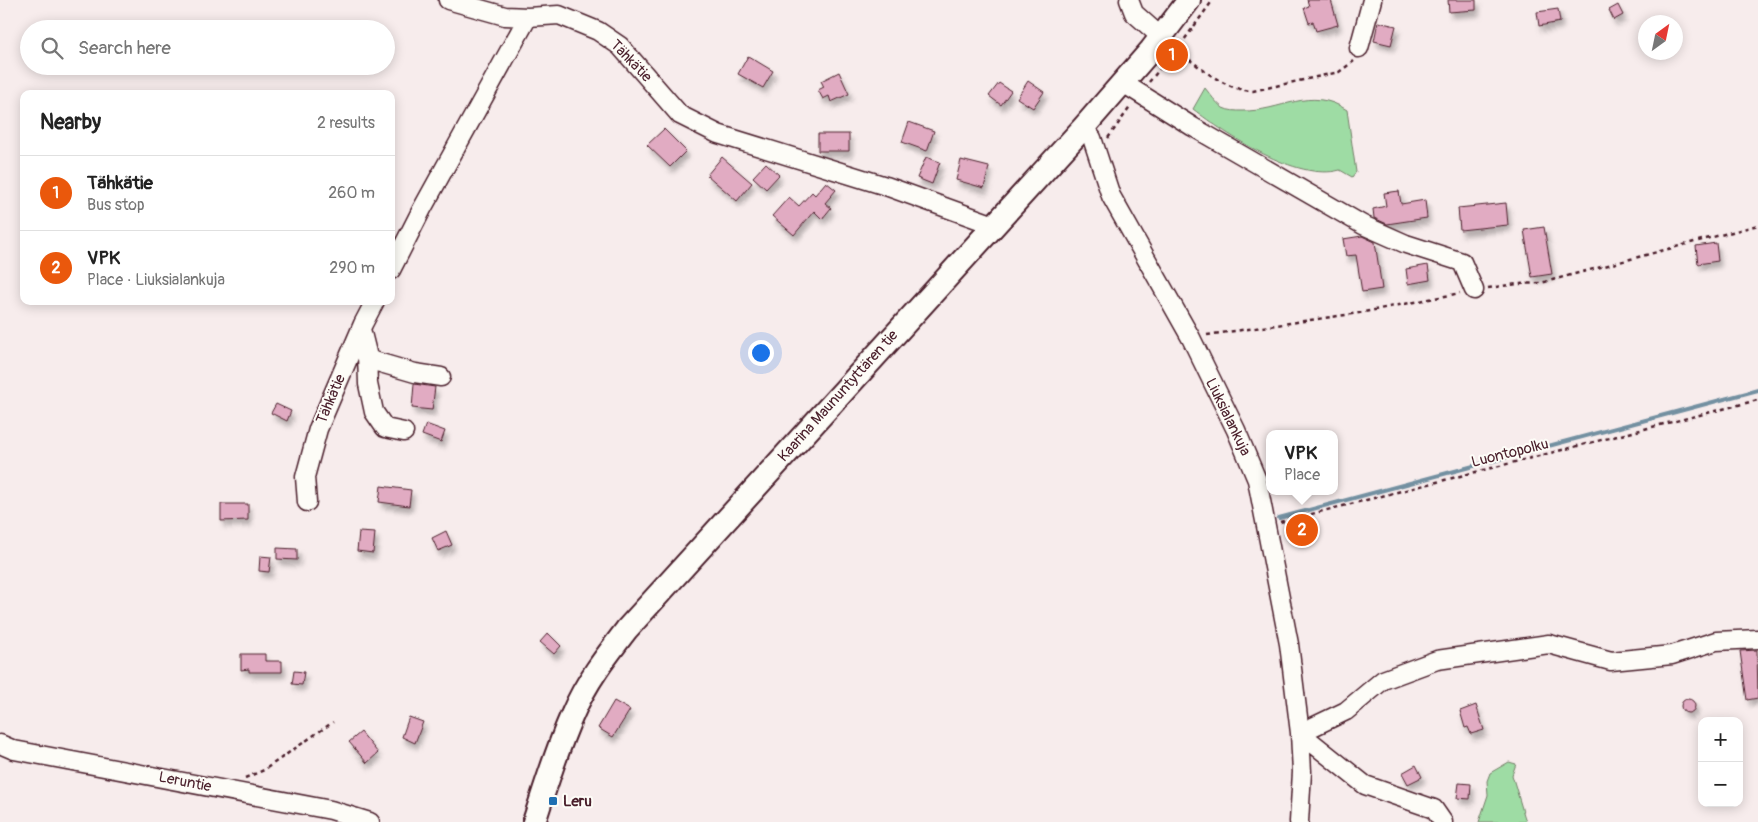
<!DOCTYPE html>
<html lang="en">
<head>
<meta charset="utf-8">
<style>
  :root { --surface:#fff; --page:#f2f2f2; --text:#222; --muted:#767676; --line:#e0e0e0; --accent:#ea580c }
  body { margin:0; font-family:Pangolin,sans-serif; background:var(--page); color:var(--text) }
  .controls { position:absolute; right:15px; bottom:15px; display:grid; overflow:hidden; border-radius:10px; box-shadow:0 2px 12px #0003 }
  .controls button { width:45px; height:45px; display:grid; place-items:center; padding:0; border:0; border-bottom:1px solid var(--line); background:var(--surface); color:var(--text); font:25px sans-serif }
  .compass { position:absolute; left:1638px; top:15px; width:45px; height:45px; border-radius:50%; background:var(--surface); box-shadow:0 2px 12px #0003; rotate:33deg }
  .you { position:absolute; left:760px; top:352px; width:18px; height:18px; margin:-12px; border:4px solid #fff; border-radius:50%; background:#1a73e8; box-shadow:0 0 0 8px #1a73e833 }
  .badge { display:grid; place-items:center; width:32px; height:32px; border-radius:50%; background:var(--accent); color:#fff; font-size:16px; font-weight:700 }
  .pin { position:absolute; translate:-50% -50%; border:2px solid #fff; box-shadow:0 1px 5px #0006 }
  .popup { position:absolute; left:1266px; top:430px; width:72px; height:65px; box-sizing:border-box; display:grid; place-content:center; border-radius:10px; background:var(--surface); filter:drop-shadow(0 1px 4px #0005); font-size:16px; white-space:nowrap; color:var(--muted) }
  .popup b { font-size:19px; color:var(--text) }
  .popup::after { content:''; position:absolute; left:50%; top:100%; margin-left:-10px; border:10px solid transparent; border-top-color:var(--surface) }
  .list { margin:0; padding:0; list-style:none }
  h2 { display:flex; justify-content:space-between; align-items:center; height:65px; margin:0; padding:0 20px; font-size:21px }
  h2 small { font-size:16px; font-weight:400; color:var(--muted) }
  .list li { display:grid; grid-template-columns:32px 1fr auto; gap:15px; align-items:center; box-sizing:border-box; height:75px; padding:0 20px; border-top:1px solid var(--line) }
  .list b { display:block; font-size:19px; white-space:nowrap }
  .list p { margin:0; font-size:16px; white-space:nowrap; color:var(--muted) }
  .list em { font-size:16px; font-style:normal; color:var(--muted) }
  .icon { flex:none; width:28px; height:28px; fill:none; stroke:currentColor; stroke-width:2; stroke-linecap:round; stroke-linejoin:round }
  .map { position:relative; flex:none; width:1758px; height:822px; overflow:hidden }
  .search { position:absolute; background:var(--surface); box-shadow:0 2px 12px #0003; left:20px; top:20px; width:375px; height:55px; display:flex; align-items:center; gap:12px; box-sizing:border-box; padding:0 18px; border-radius:28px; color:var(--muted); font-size:19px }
  .panel { position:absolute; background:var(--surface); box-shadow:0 2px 12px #0003; left:20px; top:90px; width:375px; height:215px; border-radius:10px }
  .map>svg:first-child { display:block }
</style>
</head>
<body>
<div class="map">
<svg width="1758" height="822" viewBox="0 0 1758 822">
  <defs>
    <filter id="shadow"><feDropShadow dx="3" dy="5.5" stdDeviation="2.5" flood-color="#0004"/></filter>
  </defs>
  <rect width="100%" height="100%" fill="#f7ecec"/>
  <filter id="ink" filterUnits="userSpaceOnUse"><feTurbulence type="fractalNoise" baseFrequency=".02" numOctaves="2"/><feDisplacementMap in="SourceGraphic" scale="10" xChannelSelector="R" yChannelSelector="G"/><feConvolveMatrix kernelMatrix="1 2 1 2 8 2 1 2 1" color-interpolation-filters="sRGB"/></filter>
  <g filter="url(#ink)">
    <path fill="#9edca4" stroke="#747e68" d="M 1205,88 C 1210,94 1216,103 1223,108 C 1229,111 1236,111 1242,111 C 1282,112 1309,85 1347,110 L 1356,172 L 1352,177 L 1340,170 C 1297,182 1227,135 1193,109 Z
      M 1509,762 L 1516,764 L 1512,775 L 1526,822 L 1479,822 L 1488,795 L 1487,781 L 1490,773 Z"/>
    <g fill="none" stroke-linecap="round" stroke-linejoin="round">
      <path stroke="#7390a1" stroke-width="4" d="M 1279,518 L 1758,390"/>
    </g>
    <path fill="#e1abc2" stroke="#4a1f2b" filter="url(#shadow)" d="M 1307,0 L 1331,0 L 1338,25 L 1316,31 L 1313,22 L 1309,23 L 1304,8 L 1309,6 Z
      M 1448,0 L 1476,0 L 1476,10 L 1449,12 Z
      M 1618,5 L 1623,15 L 1614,20 L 1609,10 Z
      M 1558,9 L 1560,22 L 1539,26 L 1537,12 Z
      M 1378,22 L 1396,26 L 1391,45 L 1374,41 Z
      M 748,56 L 773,71 L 763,88 L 738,74 Z
      M 839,72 L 849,94 L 831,102 L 829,96 L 823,99 L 818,90 L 824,87 L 821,81 Z
      M 1028,81 L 1044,92 L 1033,108 L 1017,98 Z
      M 999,83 L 1011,91 L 1001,105 L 989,96 Z
      M 909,122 L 934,131 L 927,151 L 902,142 Z
      M 664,129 L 686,151 L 670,167 L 647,145 Z
      M 818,134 L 849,134 L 849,151 L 818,151 Z
      M 722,157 L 752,183 L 737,201 L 707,175 Z
      M 926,157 L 940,162 L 932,184 L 917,178 Z
      M 961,160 L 989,167 L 984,188 L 956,180 Z
      M 766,163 L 779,175 L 766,189 L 753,177 Z
      M 826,182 L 836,190 L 825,203 L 831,208 L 822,219 L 814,211 L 794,235 L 772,216 L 789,197 L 799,206 L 812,192 L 815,195 Z
      M 1399,191 L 1401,204 L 1425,200 L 1427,218 L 1387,224 L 1374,218 L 1373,209 L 1386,206 L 1384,193 Z
      M 1506,203 L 1508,225 L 1460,230 L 1458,208 Z
      M 1544,227 L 1552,274 L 1532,277 L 1524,230 Z
      M 1362,236 L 1375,242 L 1382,289 L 1362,292 L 1356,255 L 1346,256 L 1343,239 Z
      M 1716,243 L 1718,261 L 1698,264 L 1696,246 Z
      M 1428,265 L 1430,280 L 1408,284 L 1406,269 Z
      M 414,384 L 435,387 L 432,410 L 412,408 Z
      M 276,404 L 291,411 L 287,421 L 271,413 Z
      M 426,424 L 445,431 L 441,442 L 422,435 Z
      M 381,486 L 411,490 L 409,506 L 379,502 Z
      M 221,504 L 248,504 L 248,520 L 221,521 Z
      M 1306,521 L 1310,537 L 1298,540 L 1295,523 Z
      M 446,531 L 452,545 L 438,551 L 432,538 Z
      M 359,532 L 375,533 L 373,553 L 357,551 Z
      M 277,548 L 297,549 L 297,560 L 277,559 Z
      M 260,556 L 271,557 L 269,572 L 259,571 Z
      M 548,633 L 561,646 L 554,654 L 540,642 Z
      M 1757,650 L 1758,698 L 1747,700 L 1740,651 Z
      M 241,654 L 265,654 L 265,661 L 282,661 L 282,672 L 249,672 L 249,669 L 241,670 Z
      M 294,671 L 304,672 L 302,685 L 292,684 Z
      M1681 706a7 7 0 1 1 14 0a7 7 0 1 1-14 0Z
      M 614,701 L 630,710 L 613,737 L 598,728 Z
      M 1476,705 L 1484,730 L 1471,734 L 1468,727 L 1465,728 L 1460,711 Z
      M 409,717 L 423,722 L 415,743 L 402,737 Z
      M 361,732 L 378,753 L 367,763 L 349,742 Z
      M 1416,765 L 1422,777 L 1408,784 L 1402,773 Z
      M 1459,783 L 1471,784 L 1470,799 L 1457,798 Z"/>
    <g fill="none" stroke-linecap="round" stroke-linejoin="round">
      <g stroke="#4a1f2b" stroke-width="21">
        <path id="minor" d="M 448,0 L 505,16 L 528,17
          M 1129,0 L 1134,13 L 1161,37
          M 1359,48 L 1372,0
          M 1123,83 L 1193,127 L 1363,225 L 1406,244 L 1462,262 L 1474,290
          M 1083,128 L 1092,138 L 1111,196 L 1191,338 L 1236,430 L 1257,480 L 1289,644 L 1300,733 L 1302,772 L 1299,822
          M 391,270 L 422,209 L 528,17 L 559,15 L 598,31 L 620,46 L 680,115 L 718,134 L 886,186 L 994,225
          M 361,329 L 367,353 L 368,384 L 374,412 L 385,428 L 404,432
          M 367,359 L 415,373 L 441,377
          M 307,502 L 305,477 L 318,429 L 363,324 L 375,301
          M 0,744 L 14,750 L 331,810 L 370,822
          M 1443,822 L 1434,809 L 1365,785 L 1300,733 L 1346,711 L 1383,680 L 1437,660 L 1549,644 L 1611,661 L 1672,655 L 1716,641 L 1758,639"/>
      </g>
      <g stroke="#4a1f2b" stroke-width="26">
        <path id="major" d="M 534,822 C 546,785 557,748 573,713 C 586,682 607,655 627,629 L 1083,128 L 1151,50 L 1189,0"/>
      </g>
      <path stroke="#4a1f2b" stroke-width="2.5" stroke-dasharray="4 4" stroke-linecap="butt" d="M 1176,50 C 1200,66 1223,90 1253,91 L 1339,72 L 1354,61
        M 1149,82 L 1184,40 L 1213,0
        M 1108,138 L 1131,106
        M 1488,288 L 1517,284 L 1541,283 L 1758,225
        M 1207,335 L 1359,313 L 1460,293
        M 1280,522 L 1758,400
        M 245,778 L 264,770 L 333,722"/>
      <use href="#minor" stroke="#fdfcf7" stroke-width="18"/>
      <use href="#major" stroke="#fdfcf7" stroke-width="22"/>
    </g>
  </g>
  <rect fill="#1f6fb2" stroke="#fdfcf7" stroke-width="2" x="548" y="796" width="10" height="10" rx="2.5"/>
  <g text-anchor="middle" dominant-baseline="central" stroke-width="4" stroke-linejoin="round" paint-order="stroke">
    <g font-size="15" fill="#4a1f2b" stroke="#fdfcf7">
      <text transform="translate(631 61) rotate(46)">Tähkätie</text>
      <text transform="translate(838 396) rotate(-48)">Kaarina Maununtyttären tie</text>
      <text transform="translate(331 399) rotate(-67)">Tähkätie</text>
      <text transform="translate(1228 417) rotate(64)">Liuksialankuja</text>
      <text transform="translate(1510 453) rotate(-14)">Luontopolku</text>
      <text transform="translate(185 782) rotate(11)">Leruntie</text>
    </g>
    <g font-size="15" font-weight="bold" fill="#4a1f2b" stroke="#fdfcf7" text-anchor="start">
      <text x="563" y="801">Leru</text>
    </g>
  </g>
</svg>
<div class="controls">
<button>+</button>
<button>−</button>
</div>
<svg class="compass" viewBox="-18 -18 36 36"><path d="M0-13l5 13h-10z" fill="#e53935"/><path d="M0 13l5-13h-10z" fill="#767676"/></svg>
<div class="you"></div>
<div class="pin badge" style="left:1172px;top:55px">1</div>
<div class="pin badge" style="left:1302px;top:530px">2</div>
<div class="popup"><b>VPK</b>Place</div>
<div class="search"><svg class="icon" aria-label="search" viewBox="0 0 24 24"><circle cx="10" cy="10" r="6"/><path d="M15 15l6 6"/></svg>Search here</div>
<section class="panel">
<h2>Nearby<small>2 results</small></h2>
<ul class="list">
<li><span class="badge">1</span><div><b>Tähkätie</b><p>Bus stop</p></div><em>260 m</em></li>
<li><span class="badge">2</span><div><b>VPK</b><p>Place · Liuksialankuja</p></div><em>290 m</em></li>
</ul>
</section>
</div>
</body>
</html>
